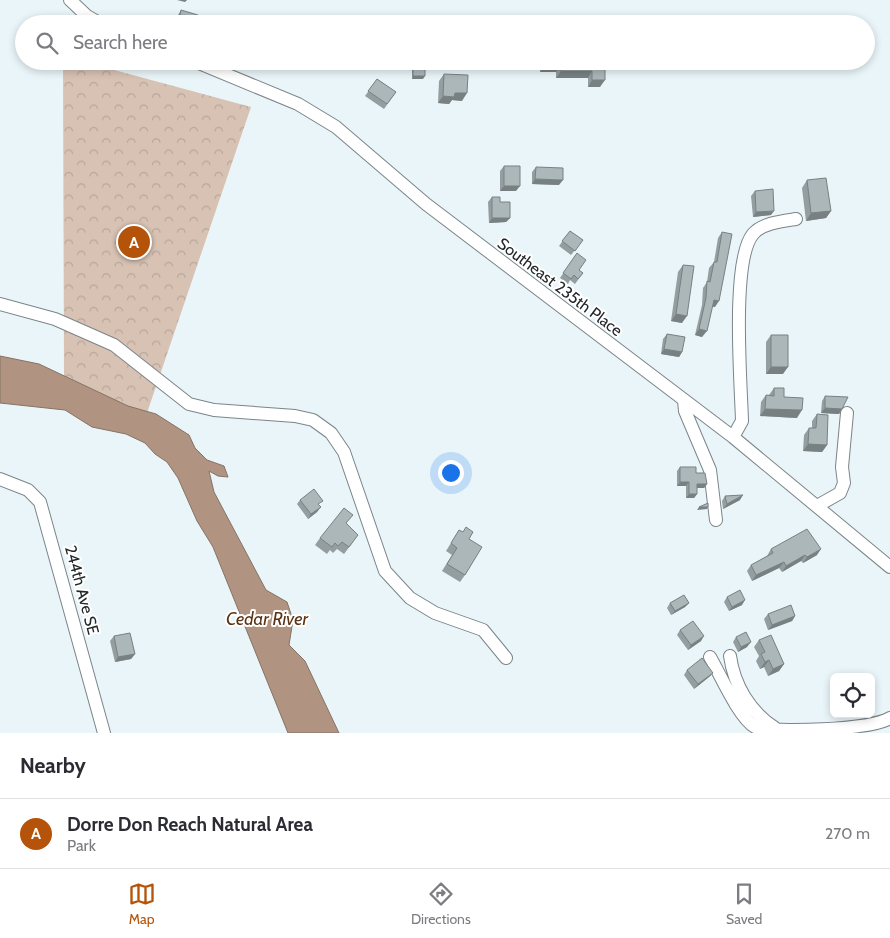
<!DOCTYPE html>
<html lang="en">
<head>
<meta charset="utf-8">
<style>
  :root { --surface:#fff; --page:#f2f2f3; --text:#2b2b33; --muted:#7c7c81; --line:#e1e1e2; --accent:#b45309 }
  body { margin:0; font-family:Cabin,sans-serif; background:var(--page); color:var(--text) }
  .controls { position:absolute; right:15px; bottom:15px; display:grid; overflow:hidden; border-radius:8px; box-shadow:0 2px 8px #0003 }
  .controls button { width:45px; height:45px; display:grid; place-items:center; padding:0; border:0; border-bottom:1px solid var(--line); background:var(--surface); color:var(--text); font:25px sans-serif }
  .you { position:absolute; left:450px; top:472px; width:18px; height:18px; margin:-12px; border:4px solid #fff; border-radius:50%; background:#1a73e8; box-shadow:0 0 0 8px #1a73e833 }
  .badge { display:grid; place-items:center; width:32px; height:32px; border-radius:50%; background:var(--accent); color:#fff; font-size:16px; font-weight:700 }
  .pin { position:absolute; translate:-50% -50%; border:2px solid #fff; box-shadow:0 1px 5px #0006 }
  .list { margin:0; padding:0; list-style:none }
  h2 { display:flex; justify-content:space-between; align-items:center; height:65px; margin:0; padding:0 20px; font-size:21px }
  h2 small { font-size:16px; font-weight:400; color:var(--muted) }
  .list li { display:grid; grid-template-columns:32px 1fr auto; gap:15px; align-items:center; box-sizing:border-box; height:70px; padding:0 20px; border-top:1px solid var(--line) }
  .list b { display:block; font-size:19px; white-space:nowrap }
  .list p { margin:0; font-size:16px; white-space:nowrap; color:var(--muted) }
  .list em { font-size:16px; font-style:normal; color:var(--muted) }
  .icon { flex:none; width:28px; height:28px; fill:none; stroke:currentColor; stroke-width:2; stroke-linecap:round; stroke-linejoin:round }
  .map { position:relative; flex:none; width:890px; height:733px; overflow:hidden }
  .search { position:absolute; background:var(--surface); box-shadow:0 2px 8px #0003; left:15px; right:15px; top:15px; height:55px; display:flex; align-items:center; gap:12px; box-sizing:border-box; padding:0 18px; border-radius:28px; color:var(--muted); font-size:19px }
  .sheet { height:135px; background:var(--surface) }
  nav { display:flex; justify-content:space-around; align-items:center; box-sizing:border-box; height:70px; border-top:1px solid var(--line); background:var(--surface); font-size:14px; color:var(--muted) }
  nav a { display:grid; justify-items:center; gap:2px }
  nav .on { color:var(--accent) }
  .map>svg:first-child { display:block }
</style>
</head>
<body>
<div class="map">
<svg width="890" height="733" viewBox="0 0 890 733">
  <defs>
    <pattern id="park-crowns" width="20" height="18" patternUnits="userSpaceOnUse" patternTransform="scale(1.25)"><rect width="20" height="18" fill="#d7c2b3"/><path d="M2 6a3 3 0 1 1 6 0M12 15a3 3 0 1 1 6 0" fill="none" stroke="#b8a79a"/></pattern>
  </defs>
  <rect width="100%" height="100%" fill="#e9f5f9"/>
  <path fill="url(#park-crowns)" d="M 63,61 L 81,61 L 251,107 L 147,413 L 129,408 L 64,377 Z"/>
  <path fill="#b09481" stroke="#857366" d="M 0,356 L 39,364 L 128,406 L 156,414 L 189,435 L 195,448 L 207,460 L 224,466 L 228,477 L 218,476 L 209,471 L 214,492 L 266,590 L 287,602 L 293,620 L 289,645 L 305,661 L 339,733 L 288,733 L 213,547 L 197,521 L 178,478 L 167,462 L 155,454 L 145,443 L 126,434 L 92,427 L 65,410 L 0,403 Z"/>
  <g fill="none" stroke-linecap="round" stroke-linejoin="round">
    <g stroke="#7b8589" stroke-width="14">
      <path id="minor" d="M 70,0 L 87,16 L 101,24
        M 194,61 L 298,104 L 336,127 L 426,204 L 733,437 L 890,567
        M 0,304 L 55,319 L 114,345 L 189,404 L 214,410 L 295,416 L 313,420 L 331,433 L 344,452 L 385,571 L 410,598 L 435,613 L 483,630 L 506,658
        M 684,401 L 685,411 L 710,470 L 716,520
        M 733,437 L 742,421 C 741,384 731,260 753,234 C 762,223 783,221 796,219
        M 0,479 L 28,490 L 40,502 L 104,733
        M 817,506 L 840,493 L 844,483 L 842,467 L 847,413
        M 730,656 C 734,685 750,712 775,728
        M 710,657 C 720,674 739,718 755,727 C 775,733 871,730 890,718"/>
    </g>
    <use href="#minor" stroke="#fff" stroke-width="12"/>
  </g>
  <path fill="#949da0" d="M 181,10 L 196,24 L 175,24 L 178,15 Z
    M 540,61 L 597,61 L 597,67 L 600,87 L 588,87 L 588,78 L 556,78 L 556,72 L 540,72 Z
    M 413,68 L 423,79 L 412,79 L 412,70 Z
    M 444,74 L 462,101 L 452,100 L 449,104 L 438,103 L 439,81 Z
    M 377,79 L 396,92 L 384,109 L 365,96 Z
    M 504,166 L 516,191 L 500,191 L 500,171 Z
    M 536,167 L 559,185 L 532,184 L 532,172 Z
    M 807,180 L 831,211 L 826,218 L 806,221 L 802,188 Z
    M 755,191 L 771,215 L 753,217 L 751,196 Z
    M 492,197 L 500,202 L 510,218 L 506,222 L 489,223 L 488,202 Z
    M 570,231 L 583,240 L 571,255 L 559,246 Z
    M 722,232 L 715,307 L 712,306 L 702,337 L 695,335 L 702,305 L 703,288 L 707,282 L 709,268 L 714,262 L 718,238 Z
    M 577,253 L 579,270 L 583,273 L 575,284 L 570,280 L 568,284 L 560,278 Z
    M 683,265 L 682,323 L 671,321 L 678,272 Z
    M 667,334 L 682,352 L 679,357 L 661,354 L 663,339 Z
    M 771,335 L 783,374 L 766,374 L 766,342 Z
    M 774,388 L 784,397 L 797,418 L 760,416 L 761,402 L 766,395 L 769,395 Z
    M 825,396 L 842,409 L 839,414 L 821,413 L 822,401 Z
    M 817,414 L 827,445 L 822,452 L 803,451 L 804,435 L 809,428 L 812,428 L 812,421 Z
    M 680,467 L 696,473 L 707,484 L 704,488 L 697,488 L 697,494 L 694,498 L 686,498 L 686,486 L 677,486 L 677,471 Z
    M 725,496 L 740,500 L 723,509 L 722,501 Z
    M 300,500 L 319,506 L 317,512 L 308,519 L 297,504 Z
    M 346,524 L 353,542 L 344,554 L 337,549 L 333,553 L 330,550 L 327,554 L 315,545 L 320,538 Z
    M 459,530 L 469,539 L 465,575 L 460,582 L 442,571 L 452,555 L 446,551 Z
    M 771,549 L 817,555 L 803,563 L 801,561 L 782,572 L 779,568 L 752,581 L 747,571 L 751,565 L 767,556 Z
    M 727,597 L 742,605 L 729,611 L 724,602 Z
    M 670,603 L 689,603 L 685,607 L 671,615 L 667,608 Z
    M 768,614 L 795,616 L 792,621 L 768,630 L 764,619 Z
    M 680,630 L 701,641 L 688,650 L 677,635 Z
    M 114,636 L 135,654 L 131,659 L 115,662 L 110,641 Z
    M 736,637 L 747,647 L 738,652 L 733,642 Z
    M 759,640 L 784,664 L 779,671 L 768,676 L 764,667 L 760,669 L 756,661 L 759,656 L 754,647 Z
    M 687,670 L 713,673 L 709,677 L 694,689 L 684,675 Z"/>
  <path fill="#788082" d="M 177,0 L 187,0 L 185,2 Z
    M 179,20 L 193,24 L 176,24 Z
    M 545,65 L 561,65 L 556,72 L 540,72 Z
    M 561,71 L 592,71 L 588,78 L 556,78 Z
    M 413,76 L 425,76 L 423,79 L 412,79 Z
    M 592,80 L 605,80 L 600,87 L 588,87 Z
    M 455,93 L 467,93 L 462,101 L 452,100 L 449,104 L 438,103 L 443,96 Z
    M 535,179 L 563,180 L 559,185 L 532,184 Z
    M 504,186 L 520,186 L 516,191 L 500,191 Z
    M 774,211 L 771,215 L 753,217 L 756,212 Z
    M 831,211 L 826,218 L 806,221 L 811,213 Z
    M 492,218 L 510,218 L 506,222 L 489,223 Z
    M 714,300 L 719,301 L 715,307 L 710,306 Z
    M 676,314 L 687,316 L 682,323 L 671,321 Z
    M 699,329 L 707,331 L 702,337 L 695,335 Z
    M 664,349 L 682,352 L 679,357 L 661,354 Z
    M 771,367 L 788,367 L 783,374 L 766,374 Z
    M 825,408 L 842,409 L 839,414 L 821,413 Z
    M 765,409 L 802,410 L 797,418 L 760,416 Z
    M 808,444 L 827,445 L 822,452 L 803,451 Z
    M 680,482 L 689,482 L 686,486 L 677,486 Z
    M 697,484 L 707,484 L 704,488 L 694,488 Z
    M 689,494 L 697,494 L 694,498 L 686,498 Z
    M 743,495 L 740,500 L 723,509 L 727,504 Z
    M 321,507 L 317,512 L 308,519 L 311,514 Z
    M 699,507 L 708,507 L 707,509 L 697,510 Z
    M 821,549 L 817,555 L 803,563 L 807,557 Z
    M 805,555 L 801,561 L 782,572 L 786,566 Z
    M 784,562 L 779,568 L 752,581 L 756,575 Z
    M 745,600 L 742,605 L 729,611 L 732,607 Z
    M 689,603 L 685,607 L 671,615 L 675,611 Z
    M 795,616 L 792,621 L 768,630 L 772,625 Z
    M 704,636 L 701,641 L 688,650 L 691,645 Z
    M 751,642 L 747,647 L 738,652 L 741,647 Z
    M 135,654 L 131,659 L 115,662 L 118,657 Z
    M 769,660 L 764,667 L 760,669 L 765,662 Z
    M 784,664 L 779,671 L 768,676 L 773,669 Z
    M 713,673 L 709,677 L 694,689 L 698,684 Z"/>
  <path fill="#acb7ba" stroke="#788082" d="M 181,10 L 198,15 L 196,24 L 193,24 L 179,20 Z
    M 545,61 L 597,61 L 597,67 L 605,67 L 605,80 L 592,80 L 592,71 L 561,71 L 561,65 L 545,65 Z
    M 413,68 L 425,68 L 425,76 L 413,76 Z
    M 444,74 L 468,75 L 467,93 L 455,93 L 454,97 L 443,96 Z
    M 377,79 L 396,92 L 387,104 L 368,91 Z
    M 504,166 L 520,166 L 520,186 L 504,186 Z
    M 536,167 L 563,168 L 563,180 L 535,179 Z
    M 826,178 L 831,211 L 811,213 L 807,180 Z
    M 773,189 L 774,211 L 756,212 L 755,191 Z
    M 492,197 L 500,197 L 500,202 L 510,202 L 510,218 L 492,218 Z
    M 570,231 L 583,240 L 575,251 L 562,241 Z
    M 722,232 L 732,234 L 719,301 L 714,300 L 707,331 L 699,329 L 706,298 L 707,281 L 710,282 L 714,262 L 717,262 Z
    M 577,253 L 586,260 L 579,270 L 583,273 L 578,279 L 574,275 L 571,279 L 563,273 Z
    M 683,265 L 694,266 L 687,316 L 676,314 Z
    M 667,334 L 685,337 L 682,352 L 664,349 Z
    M 771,335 L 788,335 L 788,367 L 771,367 Z
    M 774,388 L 784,388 L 784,397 L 803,398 L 802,410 L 765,409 L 766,395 L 774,396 Z
    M 825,396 L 848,397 L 842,409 L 825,408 Z
    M 817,414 L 828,415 L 827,445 L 808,444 L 809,428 L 816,428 Z
    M 680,467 L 696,467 L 696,473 L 705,473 L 707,484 L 697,484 L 697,494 L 689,494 L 689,482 L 680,482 Z
    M 314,489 L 323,501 L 318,504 L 321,507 L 311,514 L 300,500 Z
    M 743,495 L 727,504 L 725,496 Z
    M 708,503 L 708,507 L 699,507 Z
    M 344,508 L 353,515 L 346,523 L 358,535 L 349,547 L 342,542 L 338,546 L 335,543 L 332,547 L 320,538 Z
    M 466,527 L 473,532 L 469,539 L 482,547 L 465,575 L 447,564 L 457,548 L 451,543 L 459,530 L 463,532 Z
    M 807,529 L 821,549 L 807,557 L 805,555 L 786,566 L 784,562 L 756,575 L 751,565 L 773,553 L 771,549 Z
    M 740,590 L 745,600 L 732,607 L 727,597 Z
    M 684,595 L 689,603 L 675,611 L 670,603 Z
    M 791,605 L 795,616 L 772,625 L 768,614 Z
    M 693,621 L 704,636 L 691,645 L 680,630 Z
    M 746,632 L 751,642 L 741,647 L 736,637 Z
    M 130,633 L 135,654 L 118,657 L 114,636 Z
    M 771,635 L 784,664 L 773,669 L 769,660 L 765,662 L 761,654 L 765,652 L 759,640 Z
    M 702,658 L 713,673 L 698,684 L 687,670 Z"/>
  <g text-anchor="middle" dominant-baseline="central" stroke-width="4" stroke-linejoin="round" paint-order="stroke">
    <g font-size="16" fill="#222728" stroke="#fff">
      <text transform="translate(560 287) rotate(37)">Southeast 235th Place</text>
      <text transform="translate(82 590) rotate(75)">244th Ave SE</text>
    </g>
    <g font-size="18" font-style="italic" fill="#5b3312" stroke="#fff">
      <text x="267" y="619">Cedar River</text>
    </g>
  </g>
</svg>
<div class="controls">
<button><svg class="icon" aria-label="locate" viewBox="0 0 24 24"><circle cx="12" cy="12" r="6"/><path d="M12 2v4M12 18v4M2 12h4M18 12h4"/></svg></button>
</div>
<div class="you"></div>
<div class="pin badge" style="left:134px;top:242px">A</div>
<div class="search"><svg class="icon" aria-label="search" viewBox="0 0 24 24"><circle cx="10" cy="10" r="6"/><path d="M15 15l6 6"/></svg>Search here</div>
</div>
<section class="sheet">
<h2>Nearby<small></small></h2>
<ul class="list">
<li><span class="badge">A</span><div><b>Dorre Don Reach Natural Area</b><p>Park</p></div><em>270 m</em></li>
</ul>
</section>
<nav>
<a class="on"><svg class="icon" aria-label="map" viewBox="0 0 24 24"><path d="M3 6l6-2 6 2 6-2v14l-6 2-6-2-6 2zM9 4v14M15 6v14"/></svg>Map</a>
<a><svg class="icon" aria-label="directions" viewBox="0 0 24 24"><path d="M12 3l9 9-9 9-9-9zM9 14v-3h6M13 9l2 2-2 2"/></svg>Directions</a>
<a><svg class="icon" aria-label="saved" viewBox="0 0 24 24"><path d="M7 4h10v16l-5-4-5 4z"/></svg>Saved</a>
</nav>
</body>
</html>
